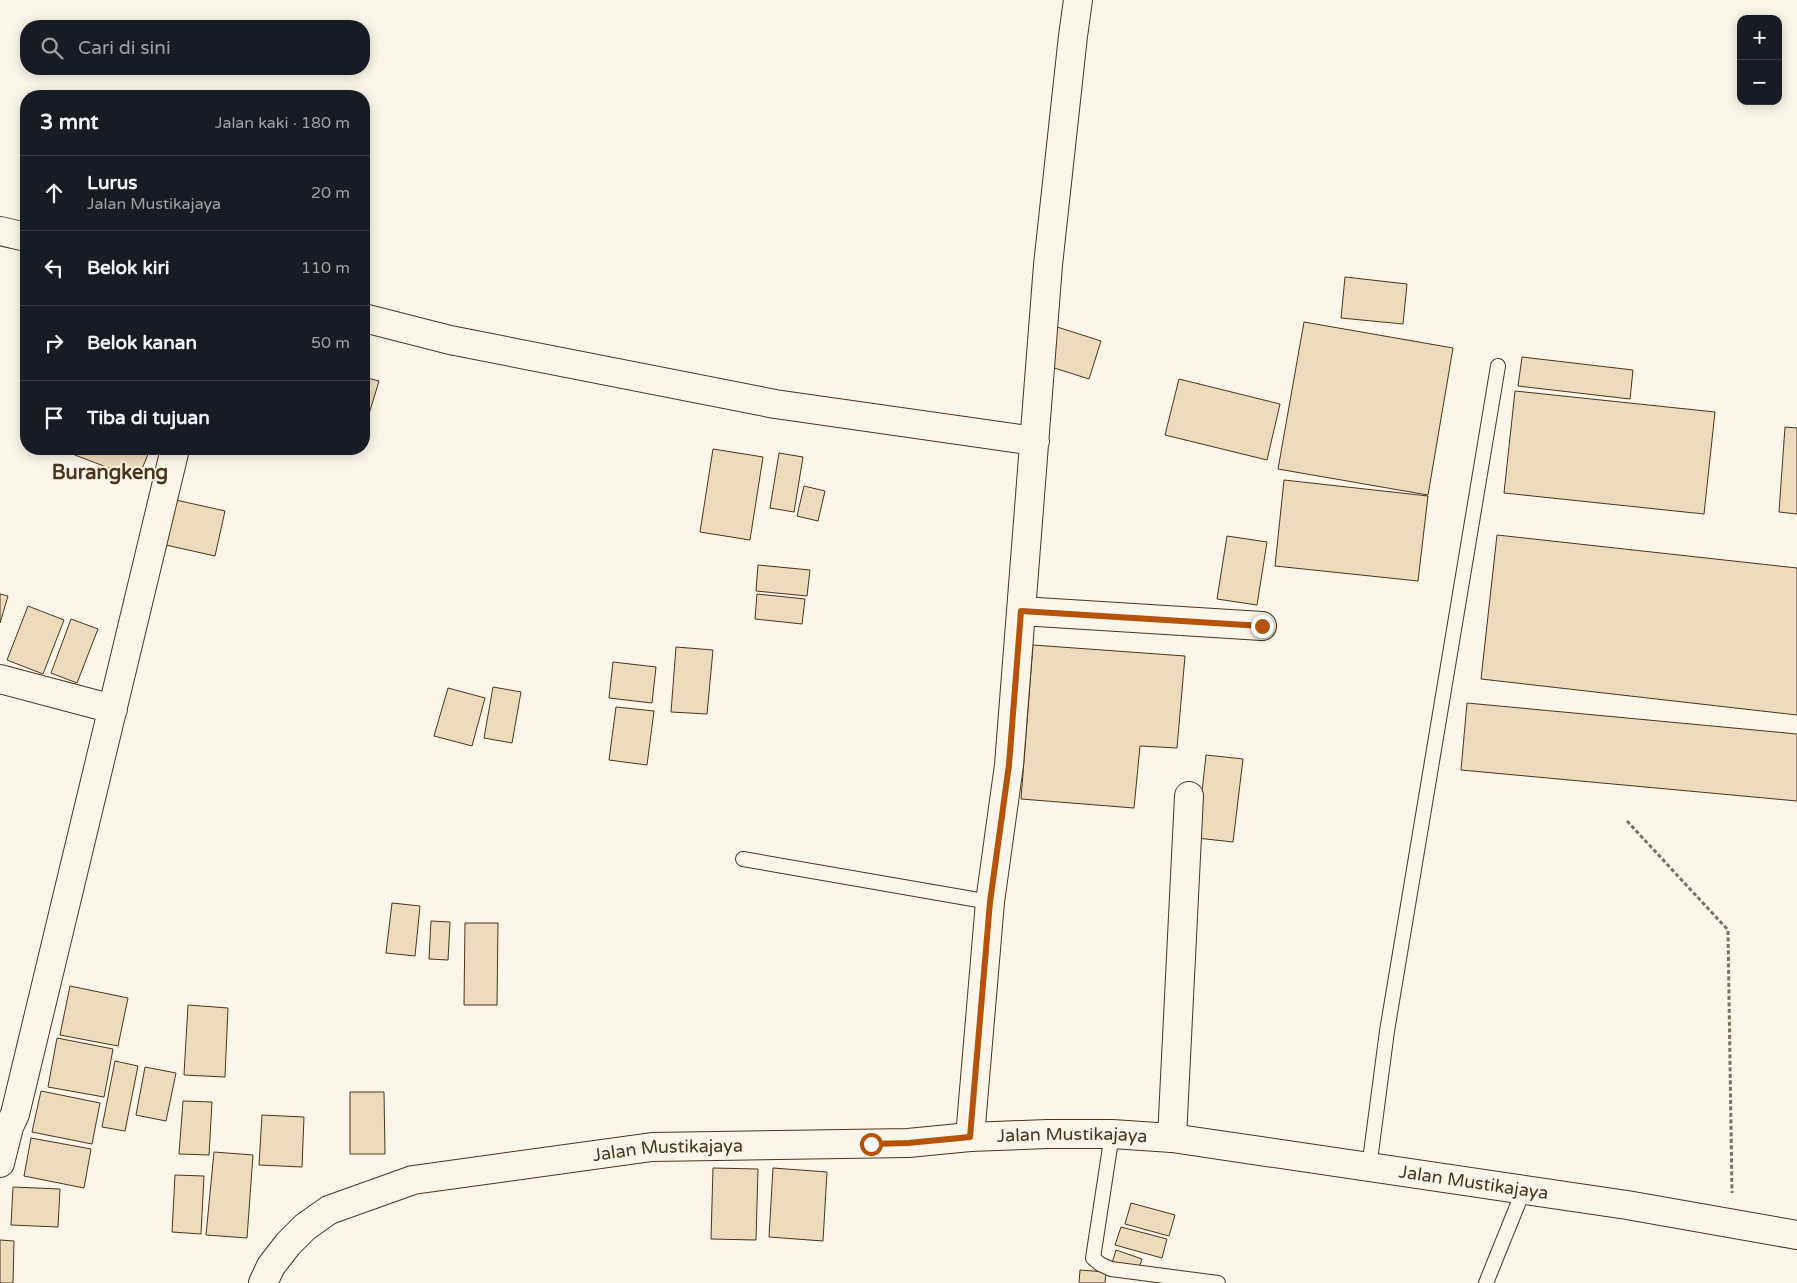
<!DOCTYPE html>
<html lang="id">
<head>
<meta charset="utf-8">
<style>
  :root { --surface:#171b24; --page:#242831; --text:#f1f3f6; --muted:#9ea1a6; --line:#363941 }
  body { margin:0; font-family:"Varela Round",sans-serif; background:var(--page); color:var(--text) }
  .controls { position:absolute; right:15px; top:15px; display:grid; overflow:hidden; border-radius:10px; box-shadow:0 2px 12px #0003 }
  .controls button { width:45px; height:45px; display:grid; place-items:center; padding:0; border:0; border-bottom:1px solid var(--line); background:var(--surface); color:var(--text); font:25px sans-serif }
  .stop { position:absolute; width:15px; height:15px; margin:-11px; border:4px solid #b45309; border-radius:50%; background:#fff }
  .stop.end { background:#b45309; border-color:#fff; box-shadow:0 1px 5px #0008 }
  .list { margin:0; padding:0; list-style:none }
  h2 { display:flex; justify-content:space-between; align-items:center; height:65px; margin:0; padding:0 20px; font-size:21px }
  h2 small { font-size:16px; font-weight:400; color:var(--muted) }
  .list li { display:grid; grid-template-columns:32px 1fr auto; gap:15px; align-items:center; box-sizing:border-box; height:75px; padding:0 20px; border-top:1px solid var(--line) }
  .list b { display:block; font-size:19px; white-space:nowrap }
  .list p { margin:0; font-size:16px; white-space:nowrap; color:var(--muted) }
  .list em { font-size:16px; font-style:normal; color:var(--muted) }
  .icon { flex:none; width:28px; height:28px; fill:none; stroke:currentColor; stroke-width:2; stroke-linecap:round; stroke-linejoin:round }
  .map { position:relative; flex:none; width:1797px; height:1283px; overflow:hidden }
  .search { position:absolute; background:var(--surface); box-shadow:0 2px 12px #0003; left:20px; top:20px; width:350px; height:55px; display:flex; align-items:center; gap:12px; box-sizing:border-box; padding:0 18px; border-radius:20px; color:var(--muted); font-size:19px }
  .panel { position:absolute; background:var(--surface); box-shadow:0 2px 12px #0003; left:20px; top:90px; width:350px; height:365px; border-radius:20px }
  .map>svg:first-child { display:block }
</style>
</head>
<body>
<div class="map">
<svg width="1797" height="1283" viewBox="0 0 1797 1283">
  <rect width="100%" height="100%" fill="#fbf6e9"/>
  <path fill="#ecdcbc" stroke="#4a3520" d="M 1345,277 L 1407,284 L 1403,324 L 1341,318 Z
    M 1304,322 L 1453,348 L 1428,495 L 1278,469 Z
    M 1057,327 L 1101,341 L 1089,379 L 1045,365 Z
    M 1522,357 L 1633,370 L 1630,399 L 1518,386 Z
    M 364,377 L 379,381 L 366,424 L 364,423 Z
    M 1179,379 L 1280,404 L 1267,460 L 1165,435 Z
    M 1515,391 L 1715,412 L 1704,514 L 1504,493 Z
    M 1785,427 L 1797,428 L 1797,514 L 1779,512 Z
    M 68,449 L 150,449 L 138,479 L 67,452 Z
    M 713,449 L 763,457 L 750,540 L 700,532 Z
    M 779,453 L 803,457 L 794,512 L 770,508 Z
    M 1284,480 L 1428,496 L 1418,581 L 1275,566 Z
    M 804,486 L 825,491 L 818,521 L 797,516 Z
    M 167,498 L 225,511 L 215,556 L 157,543 Z
    M 1497,535 L 1797,568 L 1797,715 L 1481,679 Z
    M 1227,536 L 1267,542 L 1257,605 L 1217,599 Z
    M 758,565 L 810,570 L 807,596 L 756,591 Z
    M 0,594 L 8,596 L 0,623 Z
    M 757,594 L 805,599 L 802,624 L 755,619 Z
    M 28,606 L 64,620 L 43,674 L 7,660 Z
    M 71,619 L 98,629 L 77,683 L 51,673 Z
    M 1033,645 L 1185,656 L 1177,748 L 1140,746 L 1134,808 L 1021,799 Z
    M 676,647 L 713,650 L 707,714 L 671,712 Z
    M 613,662 L 656,667 L 652,703 L 609,698 Z
    M 493,687 L 521,692 L 512,743 L 484,738 Z
    M 448,688 L 485,698 L 472,746 L 434,736 Z
    M 1467,703 L 1797,734 L 1797,801 L 1461,770 Z
    M 616,707 L 654,711 L 647,765 L 609,760 Z
    M 1206,755 L 1243,759 L 1233,842 L 1197,838 Z
    M 392,903 L 420,906 L 415,956 L 386,953 Z
    M 431,921 L 450,922 L 448,960 L 429,959 Z
    M 465,923 L 498,923 L 497,1005 L 464,1005 Z
    M 70,986 L 128,998 L 118,1046 L 60,1035 Z
    M 188,1005 L 228,1008 L 225,1077 L 184,1075 Z
    M 57,1038 L 113,1049 L 104,1097 L 48,1087 Z
    M 115,1061 L 138,1066 L 125,1131 L 102,1127 Z
    M 145,1067 L 176,1073 L 166,1121 L 136,1115 Z
    M 41,1091 L 100,1103 L 92,1144 L 32,1132 Z
    M 350,1092 L 384,1092 L 385,1154 L 350,1154 Z
    M 183,1101 L 212,1102 L 209,1155 L 179,1154 Z
    M 262,1115 L 304,1117 L 302,1167 L 259,1165 Z
    M 31,1138 L 91,1149 L 84,1188 L 24,1176 Z
    M 214,1152 L 253,1155 L 247,1238 L 206,1235 Z
    M 713,1168 L 758,1169 L 756,1240 L 711,1239 Z
    M 773,1168 L 827,1172 L 823,1241 L 769,1237 Z
    M 175,1175 L 204,1176 L 201,1234 L 172,1232 Z
    M 13,1187 L 60,1189 L 58,1227 L 11,1225 Z
    M 1131,1203 L 1175,1215 L 1169,1236 L 1125,1224 Z
    M 1121,1227 L 1167,1239 L 1162,1258 L 1115,1245 Z
    M 0,1240 L 14,1241 L 13,1283 L 0,1283 Z
    M 1116,1250 L 1142,1259 L 1138,1271 L 1112,1263 Z
    M 1080,1270 L 1106,1272 L 1105,1283 L 1079,1283 Z"/>
  <g fill="none" stroke-linecap="round" stroke-linejoin="round">
    <g stroke="#4a3520" stroke-width="16">
      <path id="service" d="M 743,859 L 990,902
        M 1112,1134 L 1093,1258 L 1100,1264 L 1111,1269 L 1218,1283
        M 1369,1168 L 1387,1031 L 1498,366
        M 1486,1283 L 1524,1189"/>
    </g>
    <g stroke="#4a3520" stroke-width="30">
      <path id="minor" d="M 0,231 L 26,237
        M 364,318 L 450,340 L 775,404 L 1035,441
        M 1021,611 L 1262,626
        M 0,679 L 113,709
        M 970,1137 L 990,902 L 1009,765 L 1048,265 L 1073,36 L 1078,0
        M 1172,1138 L 1189,796
        M 0,1163 L 9,1127 L 15,1114 L 175,449"/>
    </g>
    <g stroke="#4a3520" stroke-width="30">
      <g id="tertiary">
        <path id="s1" d="M 263,1283 L 271,1266 L 288,1244 L 305,1227 L 329,1210 L 413,1180 L 652,1147 L 908,1143 L 970,1137 L 1047,1134 L 1112,1134 L 1172,1138 L 1627,1205 L 1797,1235"/>
      </g>
    </g>
    <path stroke="#7f6f5c" stroke-width="3" stroke-dasharray="4 2.5" stroke-linecap="butt" d="M 1627,821 L 1728,930 L 1732,1193"/>
    <use href="#service" stroke="#fbf6e9" stroke-width="14"/>
    <use href="#minor" stroke="#fbf6e9" stroke-width="28"/>
    <use href="#tertiary" stroke="#fbf6e9" stroke-width="28"/>
  </g>
  <g fill="none" stroke-linecap="round" stroke-linejoin="round">
    <path stroke="#b45309" stroke-width="6" d="M 871,1144 L 908,1143 L 970,1137 L 990,902 L 1009,765 L 1021,611 L 1262,626"/>
  </g>
  <g text-anchor="middle" dominant-baseline="central" stroke-width="4" stroke-linejoin="round" paint-order="stroke">
    <g font-size="18" fill="#4a3520" stroke="#fbf6e9">
      <text stroke="none"><textPath href="#s1" startOffset="851">Jalan Mustikajaya</textPath></text>
      <text stroke="none"><textPath href="#s1" startOffset="446">Jalan Mustikajaya</textPath></text>
      <text stroke="none"><textPath href="#s1" startOffset="1256">Jalan Mustikajaya</textPath></text>
    </g>
    <g font-size="20" font-weight="bold" fill="#4a3520" stroke="#fbf6e9">
      <text x="110" y="473">Burangkeng</text>
    </g>
  </g>
</svg>
<div class="controls">
<button>+</button>
<button>−</button>
</div>
<div class="stop" style="left:871px;top:1144px"></div>
<div class="stop end" style="left:1262px;top:626px"></div>
<div class="search"><svg class="icon" aria-label="search" viewBox="0 0 24 24"><circle cx="10" cy="10" r="6"/><path d="M15 15l6 6"/></svg>Cari di sini</div>
<section class="panel">
<h2>3 mnt<small>Jalan kaki · 180 m</small></h2>
<ul class="list">
<li><svg class="icon" aria-label="ahead" viewBox="0 0 24 24"><path d="M12 20V5M6 11l6-6 6 6"/></svg><div><b>Lurus</b><p>Jalan Mustikajaya</p></div><em>20 m</em></li>
<li><svg class="icon" aria-label="left" viewBox="0 0 24 24"><path d="M17 20v-9H6M10 6l-5 5 5 5"/></svg><div><b>Belok kiri</b></div><em>110 m</em></li>
<li><svg class="icon" aria-label="right" viewBox="0 0 24 24"><path d="M7 20v-9h11M14 6l5 5-5 5"/></svg><div><b>Belok kanan</b></div><em>50 m</em></li>
<li><svg class="icon" aria-label="arrive" viewBox="0 0 24 24"><path d="M6 21V4h12l-3 4 3 4H6"/></svg><div><b>Tiba di tujuan</b></div></li>
</ul>
</section>
</div>
</body>
</html>
